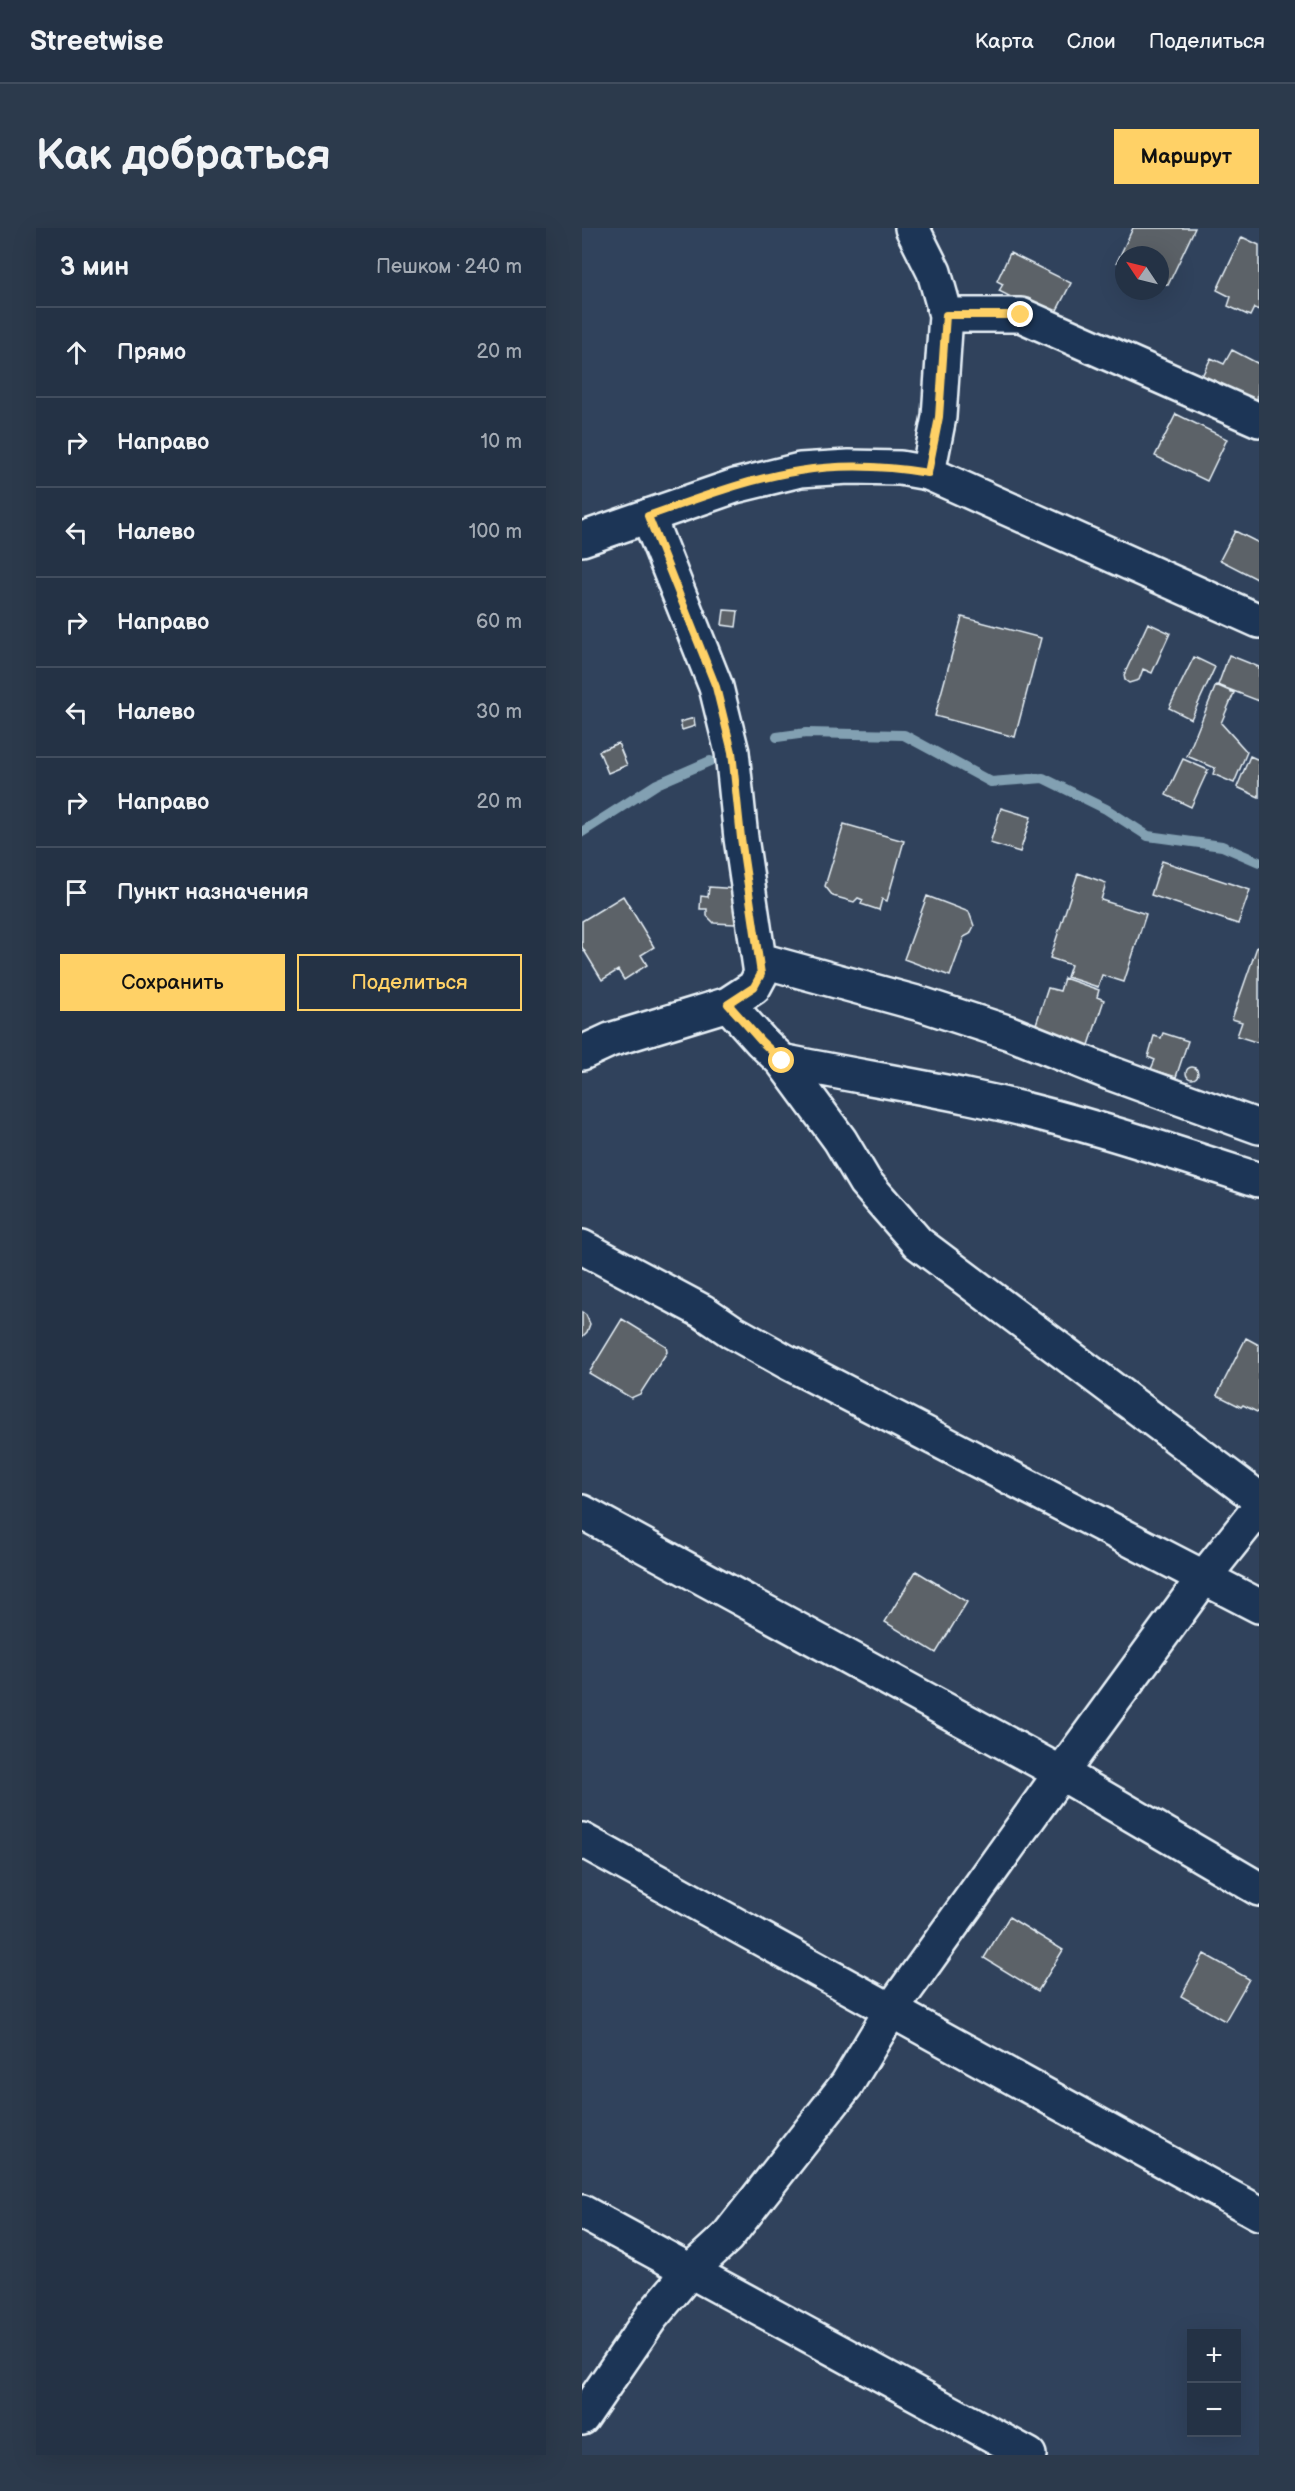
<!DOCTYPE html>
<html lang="ru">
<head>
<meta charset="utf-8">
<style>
  :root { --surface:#243245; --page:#2c3a4c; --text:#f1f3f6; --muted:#a3aab3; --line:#414d5e; --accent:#ffd166 }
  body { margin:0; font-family:"Balsamiq Sans",sans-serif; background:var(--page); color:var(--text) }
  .controls { position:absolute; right:18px; bottom:18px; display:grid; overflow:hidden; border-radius:0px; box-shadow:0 6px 24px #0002 }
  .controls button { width:54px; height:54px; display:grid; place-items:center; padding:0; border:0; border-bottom:2px solid var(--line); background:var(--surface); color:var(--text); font:30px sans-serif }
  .compass { position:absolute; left:533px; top:18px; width:54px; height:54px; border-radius:50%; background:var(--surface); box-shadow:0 6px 24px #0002; rotate:305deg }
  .stop { position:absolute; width:18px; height:18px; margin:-14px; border:4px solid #ffd166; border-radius:50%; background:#fff }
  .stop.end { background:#ffd166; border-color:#fff; box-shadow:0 2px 6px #0008 }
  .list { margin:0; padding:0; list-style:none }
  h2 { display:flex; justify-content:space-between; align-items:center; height:78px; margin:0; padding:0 24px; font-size:26px }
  h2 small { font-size:20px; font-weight:400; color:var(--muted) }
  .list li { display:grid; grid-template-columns:39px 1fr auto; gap:18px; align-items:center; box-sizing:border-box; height:90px; padding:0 24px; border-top:2px solid var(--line) }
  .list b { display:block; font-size:22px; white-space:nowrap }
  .list em { font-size:20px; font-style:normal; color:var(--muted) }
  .actions { display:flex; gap:12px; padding:18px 24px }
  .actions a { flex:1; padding:14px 0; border:2px solid var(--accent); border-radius:0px; text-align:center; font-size:21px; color:var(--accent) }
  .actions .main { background:var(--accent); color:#111 }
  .icon { flex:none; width:33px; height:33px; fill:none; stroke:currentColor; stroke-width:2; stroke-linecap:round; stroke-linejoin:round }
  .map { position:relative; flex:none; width:677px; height:2227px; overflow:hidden; border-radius:0px }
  header { display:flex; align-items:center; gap:36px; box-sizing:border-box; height:84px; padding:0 30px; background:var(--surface); border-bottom:2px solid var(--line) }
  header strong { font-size:28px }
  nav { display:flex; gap:33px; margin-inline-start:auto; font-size:21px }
  .intro { display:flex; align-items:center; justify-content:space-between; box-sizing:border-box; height:144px; padding:0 36px }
  h1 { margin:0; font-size:42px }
  .button { padding:15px 27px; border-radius:0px; background:var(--accent); color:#111; font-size:21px; font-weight:700 }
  main { display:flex; gap:36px; padding:0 36px }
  aside { flex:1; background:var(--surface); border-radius:0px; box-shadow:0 6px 24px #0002 }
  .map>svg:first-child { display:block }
</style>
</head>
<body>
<header>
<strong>Streetwise</strong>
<nav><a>Карта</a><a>Слои</a><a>Поделиться</a></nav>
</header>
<div class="intro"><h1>Как добраться</h1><a class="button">Маршрут</a></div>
<main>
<aside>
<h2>3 мин<small>Пешком · 240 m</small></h2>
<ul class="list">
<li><svg class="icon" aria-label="ahead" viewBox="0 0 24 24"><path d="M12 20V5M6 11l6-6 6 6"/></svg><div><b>Прямо</b></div><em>20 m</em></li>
<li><svg class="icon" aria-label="right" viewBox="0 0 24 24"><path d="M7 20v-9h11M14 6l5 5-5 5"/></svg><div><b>Направо</b></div><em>10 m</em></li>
<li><svg class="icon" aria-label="left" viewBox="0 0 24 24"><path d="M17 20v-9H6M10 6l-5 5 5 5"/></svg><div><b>Налево</b></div><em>100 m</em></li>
<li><svg class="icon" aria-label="right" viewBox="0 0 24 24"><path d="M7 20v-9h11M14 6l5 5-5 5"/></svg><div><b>Направо</b></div><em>60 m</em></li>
<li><svg class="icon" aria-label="left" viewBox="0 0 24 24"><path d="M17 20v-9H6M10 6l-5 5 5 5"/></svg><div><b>Налево</b></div><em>30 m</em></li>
<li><svg class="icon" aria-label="right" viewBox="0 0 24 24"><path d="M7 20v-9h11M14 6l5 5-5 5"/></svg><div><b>Направо</b></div><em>20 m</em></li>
<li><svg class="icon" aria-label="arrive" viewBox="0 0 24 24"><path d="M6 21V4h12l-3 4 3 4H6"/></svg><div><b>Пункт назначения</b></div></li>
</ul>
<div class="actions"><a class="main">Сохранить</a><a>Поделиться</a></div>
</aside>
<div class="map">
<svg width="677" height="2227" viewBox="0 0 677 2227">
  <rect width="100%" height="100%" fill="#30425c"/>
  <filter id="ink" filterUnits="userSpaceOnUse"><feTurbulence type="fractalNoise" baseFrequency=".0167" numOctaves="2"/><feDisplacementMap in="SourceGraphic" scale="12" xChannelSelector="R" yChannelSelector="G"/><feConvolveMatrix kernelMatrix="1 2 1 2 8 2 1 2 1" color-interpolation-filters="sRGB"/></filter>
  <g filter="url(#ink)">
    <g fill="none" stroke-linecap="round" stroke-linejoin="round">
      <path stroke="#82a0b2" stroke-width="10" d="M 195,509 L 224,505 L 322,507 L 409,554 L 461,550 L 524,581 L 566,608 L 640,618 L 677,634
        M 0,604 L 75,556 L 128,533"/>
    </g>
    <path fill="#5b6267" stroke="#e8f1f8" stroke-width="1.5" d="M 551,0 L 613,0 L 586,57 L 578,53 L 578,27 L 542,27 L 542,37 L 535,34 Z
      M 660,9 L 677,17 L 677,82 L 672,80 L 668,88 L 646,78 L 649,69 L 635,62 Z
      M 428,25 L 489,55 L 473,86 L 465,87 L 417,63 L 421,56 L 415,53 Z
      M 650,122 L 677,136 L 675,177 L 620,148 L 629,130 L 642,136 Z
      M 594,186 L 645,211 L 625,253 L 573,228 Z
      M 653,303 L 677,315 L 677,352 L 638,332 Z
      M 142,382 L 156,383 L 154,399 L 140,397 Z
      M 380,389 L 459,410 L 433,509 L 353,488 Z
      M 566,395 L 588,405 L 570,445 L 561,441 L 557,452 L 547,455 L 543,452 L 542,447 Z
      M 647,427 L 677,439 L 677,473 L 636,457 Z
      M 612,429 L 633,439 L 609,491 L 587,480 Z
      M 634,457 L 652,465 L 639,495 L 665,524 L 652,555 L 631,546 L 633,540 L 605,528 Z
      M 112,490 L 113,498 L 100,502 L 98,494 Z
      M 36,515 L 45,537 L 26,545 L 17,523 Z
      M 668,528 L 677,532 L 677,569 L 655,559 Z
      M 601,531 L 626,542 L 609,579 L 584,567 Z
      M 419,580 L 449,589 L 438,624 L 408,615 Z
      M 262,596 L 322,613 L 305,673 L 300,671 L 297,682 L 279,676 L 281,672 L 276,670 L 272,674 L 251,668 L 243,658 Z
      M 580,633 L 668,662 L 656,696 L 569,667 Z
      M 496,645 L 524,655 L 519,672 L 564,686 L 542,754 L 520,747 L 516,759 L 485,749 L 489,737 L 468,730 Z
      M 127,659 L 156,661 L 153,696 L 132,695 L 125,688 L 125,681 L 118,681 L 119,668 L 126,669 Z
      M 41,668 L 72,719 L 59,727 L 65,737 L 42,752 L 36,742 L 20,752 L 0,719 L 0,693 Z
      M 345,668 L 387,684 L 392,698 L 388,706 L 382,709 L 368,748 L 322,731 Z
      M 675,719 L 677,720 L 677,815 L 655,808 L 660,794 L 650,791 Z
      M 482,750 L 517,762 L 515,769 L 522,772 L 505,823 L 451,805 L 466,760 L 478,763 Z
      M 581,805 L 606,813 L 594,849 L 569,841 L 573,832 L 566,829 L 572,808 L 579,810 Z
      M604 845a6 6 0 1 1 12 0a6 6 0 1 1-12 0Z
      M 0,1084 L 4,1087 L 8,1096 L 5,1104 L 0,1109 Z
      M 40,1091 L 84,1118 L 85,1124 L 58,1166 L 49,1170 L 7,1145 Z
      M 664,1110 L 677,1117 L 677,1185 L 661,1177 L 659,1179 L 635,1167 Z
      M 334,1343 L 385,1374 L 354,1425 L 303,1394 Z
      M 427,1689 L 481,1722 L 456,1763 L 402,1730 Z
      M 622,1726 L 667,1751 L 643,1793 L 599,1768 Z"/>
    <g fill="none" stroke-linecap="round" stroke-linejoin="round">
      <g stroke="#e8f1f8" stroke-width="38">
        <path id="minor" d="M 330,0 L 352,44 L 364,87 L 357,189 L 346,245
          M 364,87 L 439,87 L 677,192
          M 178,732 L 342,777 L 428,805 L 528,845 L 677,899
          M 146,776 L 179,813 L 200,833 L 258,912 L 283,954 L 336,1015 L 677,1271
          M 0,825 L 28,812 L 146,776 L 172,759 L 179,746 L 159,610 L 150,524 L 134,459 L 66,288
          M 200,833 C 263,846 326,856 388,869 C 486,889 582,921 677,952
          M 0,1019 L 120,1083 L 151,1104 L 205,1134 L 677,1378
          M 0,1284 L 479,1545 L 677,1661
          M 0,1612 L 677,1985
          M 0,1984 L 447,2227
          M 0,2190 L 70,2088 L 108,2043 L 145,2009 L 265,1856 L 310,1781 L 479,1545 L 623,1348 L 677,1280"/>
      </g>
      <g stroke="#e8f1f8" stroke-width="38">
        <path id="major" d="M 0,311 L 153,258 L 218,242 L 267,239 L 318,240 L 346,245 L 677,393"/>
      </g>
      <use href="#minor" stroke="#1d3557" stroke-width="33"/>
      <use href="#major" stroke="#1d3557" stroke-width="33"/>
    </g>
  </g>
  <g fill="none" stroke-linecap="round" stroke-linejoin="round" filter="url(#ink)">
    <path stroke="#ffd166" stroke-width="8" d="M 200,833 L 179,813 L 146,776 L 172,759 L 179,746 L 159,610 L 150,524 L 134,459 L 66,288 C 115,271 165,251 217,243 C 259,236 305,238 346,245 L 357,189 L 364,87 L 439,87"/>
  </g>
</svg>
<div class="controls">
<button>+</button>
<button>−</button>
</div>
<svg class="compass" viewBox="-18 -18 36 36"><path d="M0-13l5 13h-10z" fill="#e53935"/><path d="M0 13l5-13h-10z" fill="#a3aab3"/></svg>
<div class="stop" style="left:200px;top:833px"></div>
<div class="stop end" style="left:439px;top:87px"></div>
</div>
</main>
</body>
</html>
